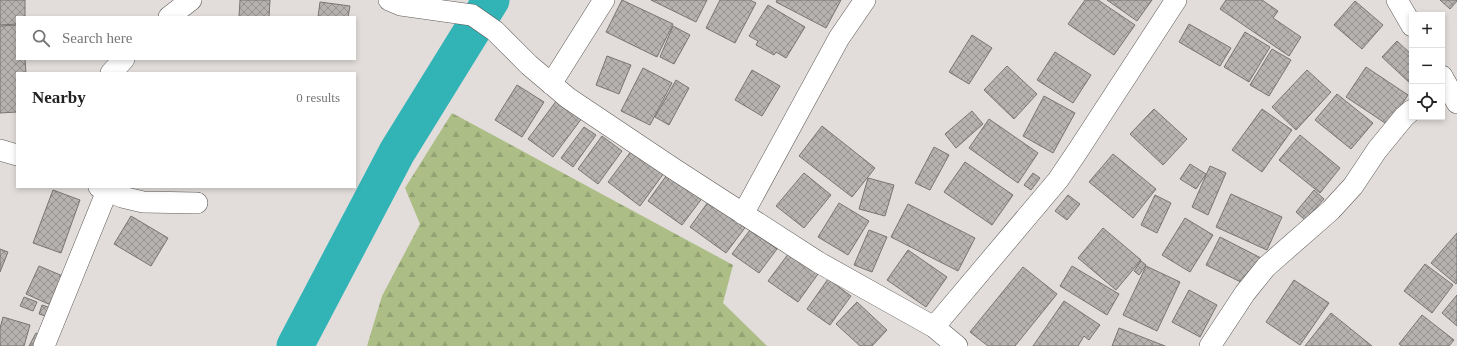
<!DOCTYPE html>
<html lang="en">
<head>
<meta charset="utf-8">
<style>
  :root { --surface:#fff; --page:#f6f6f6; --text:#222; --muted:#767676; --line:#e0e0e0 }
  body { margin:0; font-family:"Times New Roman",serif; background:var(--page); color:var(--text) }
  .controls { position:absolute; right:12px; top:12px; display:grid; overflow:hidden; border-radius:0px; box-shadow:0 2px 6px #0003 }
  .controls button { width:36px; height:36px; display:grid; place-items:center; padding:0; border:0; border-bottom:1px solid var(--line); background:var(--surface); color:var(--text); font:20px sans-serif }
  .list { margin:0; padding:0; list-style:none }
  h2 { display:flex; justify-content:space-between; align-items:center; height:52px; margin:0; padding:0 16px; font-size:17px }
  h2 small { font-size:13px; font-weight:400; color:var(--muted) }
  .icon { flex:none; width:22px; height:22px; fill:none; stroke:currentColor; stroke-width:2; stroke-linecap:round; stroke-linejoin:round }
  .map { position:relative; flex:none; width:1457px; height:346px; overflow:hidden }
  .search { position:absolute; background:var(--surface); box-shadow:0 2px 6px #0003; left:16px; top:16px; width:340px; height:44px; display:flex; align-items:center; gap:10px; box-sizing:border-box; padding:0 14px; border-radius:0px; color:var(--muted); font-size:15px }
  .panel { position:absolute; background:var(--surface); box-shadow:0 2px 6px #0003; left:16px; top:72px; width:340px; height:116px; border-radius:0px }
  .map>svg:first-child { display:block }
</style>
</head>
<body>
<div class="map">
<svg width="1457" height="346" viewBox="0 0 1457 346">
  <defs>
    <pattern id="forest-firs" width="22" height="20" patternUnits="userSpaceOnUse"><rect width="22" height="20" fill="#acbe85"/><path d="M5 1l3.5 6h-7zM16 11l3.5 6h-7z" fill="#94a373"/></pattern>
    <pattern id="building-cross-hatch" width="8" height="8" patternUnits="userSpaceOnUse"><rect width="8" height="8" fill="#b6b2af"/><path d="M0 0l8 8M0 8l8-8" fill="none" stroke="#94918e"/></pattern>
  </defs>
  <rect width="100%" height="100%" fill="#e2dddb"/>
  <path fill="url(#forest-firs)" d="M 452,113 L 733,265 L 723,303 L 767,346 L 367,346 L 382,296 L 420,224 L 405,188 Z"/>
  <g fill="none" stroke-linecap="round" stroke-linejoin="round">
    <path stroke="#32b4b7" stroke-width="37" d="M 295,346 L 397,152 L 491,0"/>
  </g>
  <path fill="url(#building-cross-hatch)" stroke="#787572" d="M 0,0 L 25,0 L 25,17 L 17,17 L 17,24 L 0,25 Z
    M 240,0 L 270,0 L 269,17 L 239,17 Z
    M 622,0 L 673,24 L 657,57 L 606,32 Z
    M 651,0 L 707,0 L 696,22 Z
    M 720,0 L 750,0 L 756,3 L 735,43 L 706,28 Z
    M 777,0 L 841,0 L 826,28 L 776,2 Z
    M 1085,0 L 1098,0 L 1135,25 L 1114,55 L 1068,24 Z
    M 1107,0 L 1152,0 L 1137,21 Z
    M 1226,0 L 1262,0 L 1278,11 L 1273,18 L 1301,37 L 1289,56 L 1220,9 Z
    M 1440,0 L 1457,0 L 1457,1 L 1450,9 Z
    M 1355,1 L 1383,25 L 1362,49 L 1334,25 Z
    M 320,2 L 350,6 L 348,17 L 318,17 Z
    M 768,5 L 805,27 L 786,58 L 776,52 L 774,55 L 756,45 L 758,41 L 749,36 Z
    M 1189,24 L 1231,48 L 1220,66 L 1179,42 Z
    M 17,25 L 17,59 L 25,59 L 26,73 L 17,73 L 17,112 L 0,113 L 0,26 Z
    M 673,26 L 690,35 L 674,64 L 660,57 Z
    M 1245,32 L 1270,47 L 1249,82 L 1224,67 Z
    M 972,35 L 992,48 L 969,84 L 949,72 Z
    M 1397,41 L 1412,55 L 1412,85 L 1382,57 Z
    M 1272,49 L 1291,60 L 1269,96 L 1250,85 Z
    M 1055,52 L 1091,75 L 1073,103 L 1037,80 Z
    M 607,56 L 631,65 L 619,94 L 596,85 Z
    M 1007,66 L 1037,94 L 1014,119 L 984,90 Z
    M 1366,67 L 1408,95 L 1388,125 L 1346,97 Z
    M 643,68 L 672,83 L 650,125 L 621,111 Z
    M 752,70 L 780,86 L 762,116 L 735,100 Z
    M 1307,70 L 1331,92 L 1296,130 L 1272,107 Z
    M 676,80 L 689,88 L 669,125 L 655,117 Z
    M 517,85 L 544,102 L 522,137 L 495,120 Z
    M 1337,94 L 1373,123 L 1351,149 L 1315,120 Z
    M 1044,96 L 1075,113 L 1053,153 L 1023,136 Z
    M 557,100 L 582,118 L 553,157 L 528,139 Z
    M 1154,109 L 1187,139 L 1163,165 L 1130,134 Z
    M 1262,109 L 1292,130 L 1262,172 L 1232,150 Z
    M 972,111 L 983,124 L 956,148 L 945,134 Z
    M 989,119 L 1038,153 L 1018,183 L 969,148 Z
    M 822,126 L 875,168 L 852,197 L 799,156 Z
    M 584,127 L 596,135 L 573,167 L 561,158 Z
    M 1300,135 L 1340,168 L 1320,193 L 1279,160 Z
    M 602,136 L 622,151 L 598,184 L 578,169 Z
    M 934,147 L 949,155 L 930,190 L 915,183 Z
    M 632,150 L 664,173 L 640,206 L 608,182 Z
    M 1113,154 L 1156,189 L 1133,218 L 1089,182 Z
    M 965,162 L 1013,195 L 992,225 L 944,192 Z
    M 1190,164 L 1206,174 L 1196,189 L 1180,179 Z
    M 1210,166 L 1226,173 L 1208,215 L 1192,207 Z
    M 669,172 L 703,197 L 682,225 L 648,201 Z
    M 804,173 L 831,195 L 804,228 L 776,206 Z
    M 1033,173 L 1040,178 L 1031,190 L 1024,185 Z
    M 868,178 L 894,185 L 885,216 L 859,209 Z
    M 53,190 L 80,200 L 61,253 L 33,243 Z
    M 1314,190 L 1324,199 L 1305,220 L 1296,212 Z
    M 1231,194 L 1282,217 L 1267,250 L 1216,227 Z
    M 1068,195 L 1080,204 L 1067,220 L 1055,211 Z
    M 1155,195 L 1171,203 L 1157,233 L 1141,225 Z
    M 711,198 L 747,225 L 726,253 L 690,227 Z
    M 839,203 L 869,221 L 848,255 L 818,237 Z
    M 908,204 L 975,238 L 958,271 L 891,237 Z
    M 131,216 L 168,238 L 151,266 L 114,244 Z
    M 1185,218 L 1213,235 L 1190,272 L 1162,255 Z
    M 1103,228 L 1141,260 L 1116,290 L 1078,258 Z
    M 750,230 L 777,249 L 759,273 L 732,254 Z
    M 869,230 L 887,237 L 872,272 L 854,265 Z
    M 1457,233 L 1457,282 L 1456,284 L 1431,263 Z
    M 1220,237 L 1261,258 L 1247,285 L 1206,265 Z
    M 0,249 L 8,252 L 0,272 Z
    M 908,250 L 947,277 L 926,307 L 887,280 Z
    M 789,253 L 818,274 L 798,302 L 768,281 Z
    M 1141,261 L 1146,265 L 1139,275 L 1134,271 Z
    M 1425,264 L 1453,285 L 1432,313 L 1404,291 Z
    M 39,266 L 65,277 L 53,306 L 26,294 Z
    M 1072,266 L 1119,294 L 1107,315 L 1060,286 Z
    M 1146,266 L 1180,282 L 1157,331 L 1123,315 Z
    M 1023,267 L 1057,294 L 1015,346 L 988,346 L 970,332 Z
    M 828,279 L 851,296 L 830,325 L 807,309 Z
    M 1294,280 L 1329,303 L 1300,345 L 1266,322 Z
    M 1189,290 L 1217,305 L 1200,337 L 1172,322 Z
    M 1457,295 L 1457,326 L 1442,313 Z
    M 24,297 L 37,302 L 33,311 L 20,306 Z
    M 1064,301 L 1100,325 L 1089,340 L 1084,336 L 1078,346 L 1033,346 Z
    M 857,302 L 887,330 L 872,346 L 860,346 L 836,324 Z
    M 42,305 L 51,308 L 49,317 L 39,314 Z
    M 1331,313 L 1372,346 L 1305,346 Z
    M 1422,315 L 1454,340 L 1449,346 L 1402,346 L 1399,344 Z
    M 3,317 L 30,325 L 24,346 L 0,346 L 0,328 Z
    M 1119,328 L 1165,346 L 1112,346 Z
    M 36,333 L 46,338 L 41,346 L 29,346 Z"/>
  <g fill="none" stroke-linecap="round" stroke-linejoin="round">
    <g stroke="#5e5b58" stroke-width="22">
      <path id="minor" d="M 389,0 L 401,5 L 472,15 L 495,31 L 529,65 L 568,98 L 674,169 L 818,262 L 934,327 L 957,346
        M 1397,0 L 1412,26
        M 169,17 L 191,0
        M 111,73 L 124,59
        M 1442,76 L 1457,103
        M 551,84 L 604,0
        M 0,150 L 17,155
        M 99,187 L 122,197 L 143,202 L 197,203
        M 743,214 L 839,38 L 865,0
        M 934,327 L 1058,180 L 1077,152 L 1176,0
        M 44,346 L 107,191
        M 1210,346 L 1245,293 L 1266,267 L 1331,210 L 1353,186 L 1377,150 L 1404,117 L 1412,110"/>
    </g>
    <use href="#minor" stroke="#fff" stroke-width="21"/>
  </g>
</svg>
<div class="controls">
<button>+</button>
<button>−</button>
<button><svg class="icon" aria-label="locate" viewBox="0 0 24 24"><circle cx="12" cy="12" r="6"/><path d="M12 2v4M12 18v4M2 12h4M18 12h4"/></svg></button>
</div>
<div class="search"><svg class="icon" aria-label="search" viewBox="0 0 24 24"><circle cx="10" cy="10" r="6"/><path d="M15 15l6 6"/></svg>Search here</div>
<section class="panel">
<h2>Nearby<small>0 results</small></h2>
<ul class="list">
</ul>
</section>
</div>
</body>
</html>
